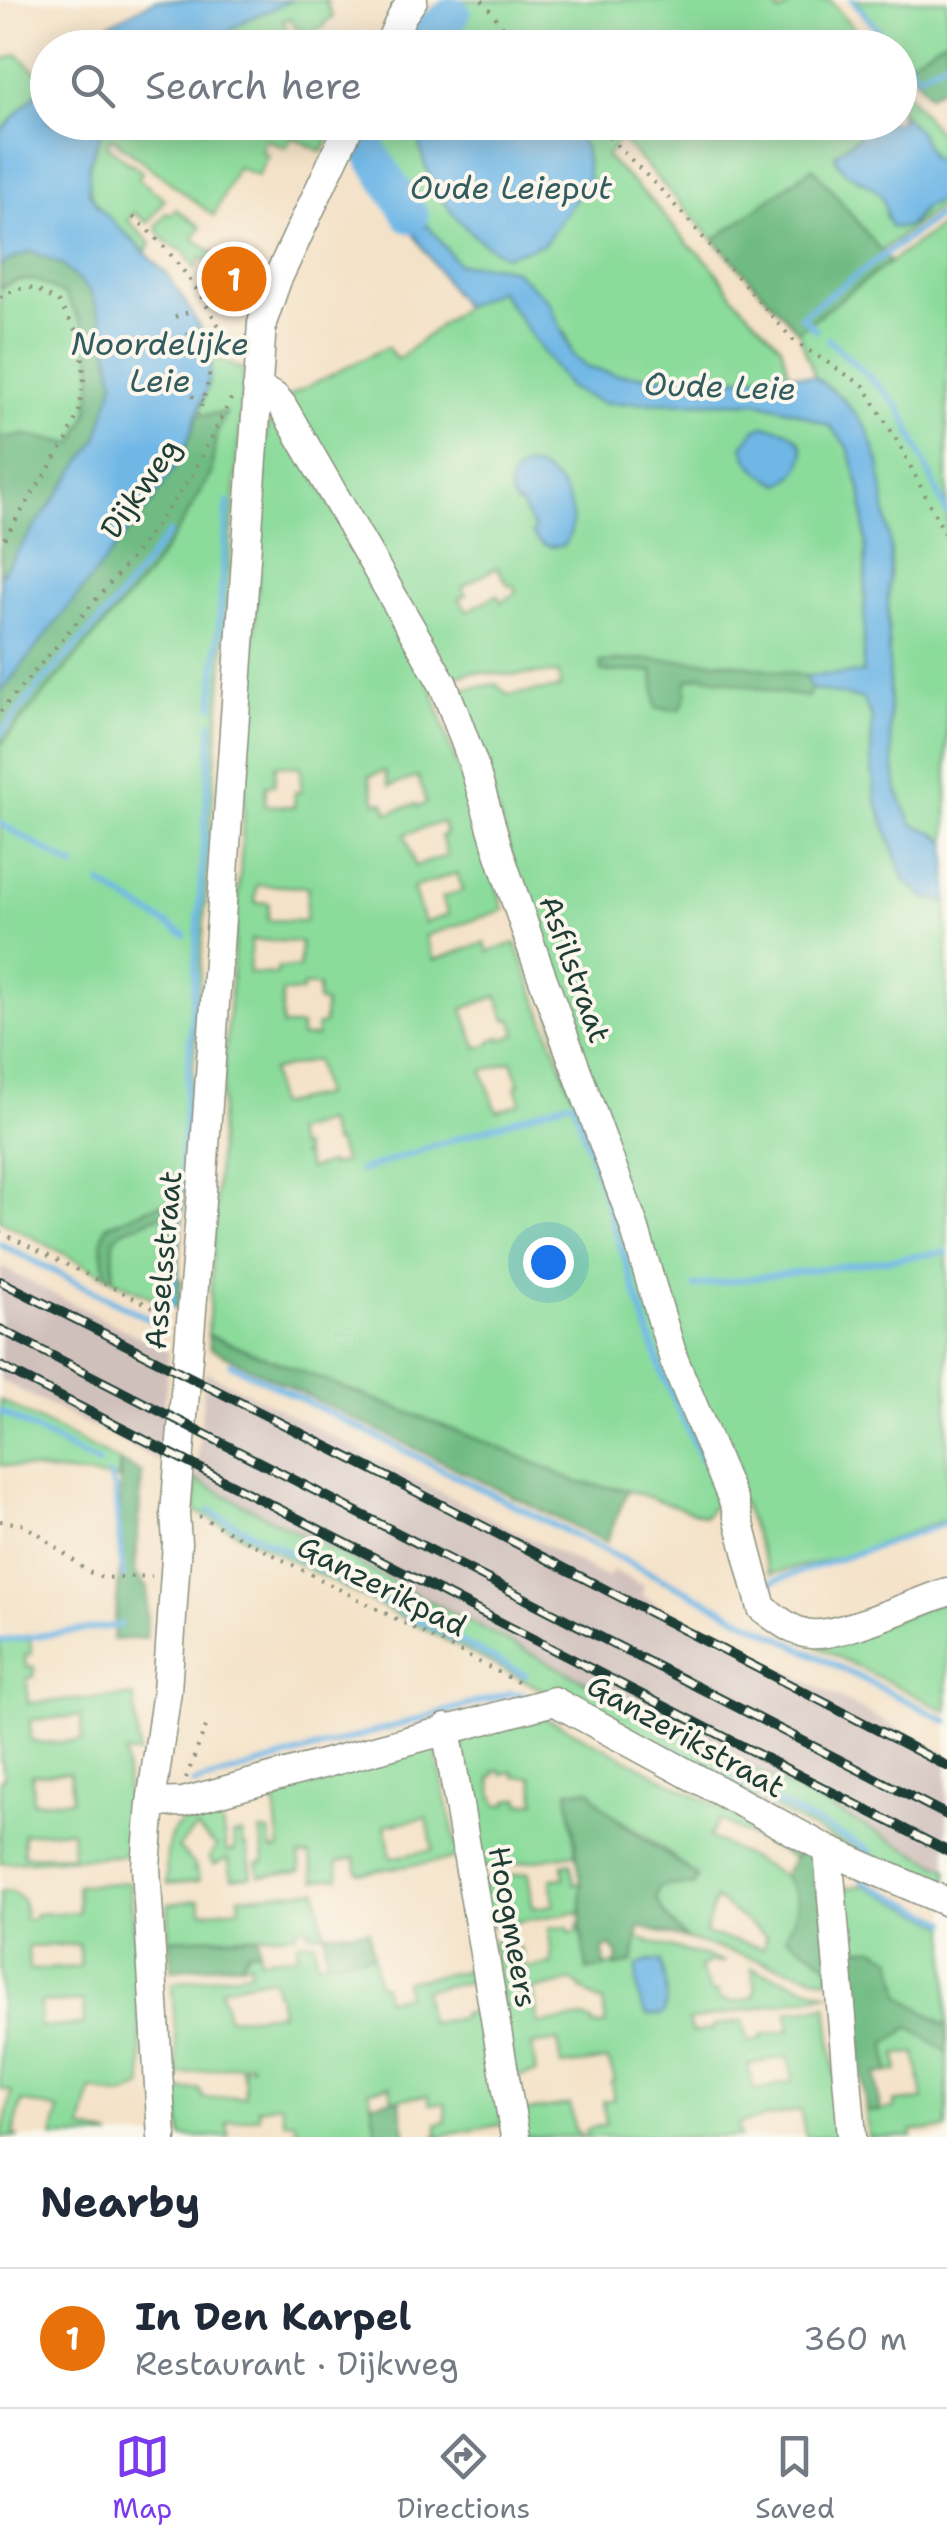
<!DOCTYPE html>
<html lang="en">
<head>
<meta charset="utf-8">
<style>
  :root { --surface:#fff; --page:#f6f6f7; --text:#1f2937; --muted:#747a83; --line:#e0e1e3; --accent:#7c3aed }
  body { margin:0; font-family:"Shantell Sans",sans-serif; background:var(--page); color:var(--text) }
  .you { position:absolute; left:548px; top:1262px; width:35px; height:35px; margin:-25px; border:8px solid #fff; border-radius:50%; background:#1a73e8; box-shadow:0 0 0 15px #1a73e833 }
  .badge { display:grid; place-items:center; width:65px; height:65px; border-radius:50%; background:var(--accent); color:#fff; font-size:32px; font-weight:700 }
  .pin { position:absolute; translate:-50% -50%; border:5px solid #fff; box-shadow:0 2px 10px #0006 }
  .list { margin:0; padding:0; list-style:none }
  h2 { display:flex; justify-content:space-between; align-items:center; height:130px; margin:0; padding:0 40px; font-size:42px }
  h2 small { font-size:32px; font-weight:400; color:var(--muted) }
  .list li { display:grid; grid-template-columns:65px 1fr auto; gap:30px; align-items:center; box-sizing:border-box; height:140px; padding:0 40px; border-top:2px solid var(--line) }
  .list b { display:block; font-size:38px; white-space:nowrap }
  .list p { margin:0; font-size:32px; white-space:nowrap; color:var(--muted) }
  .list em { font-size:32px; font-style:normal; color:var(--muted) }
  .icon { flex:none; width:55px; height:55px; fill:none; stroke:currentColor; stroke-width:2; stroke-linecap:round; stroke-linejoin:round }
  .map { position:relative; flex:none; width:947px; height:2137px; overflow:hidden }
  .search { position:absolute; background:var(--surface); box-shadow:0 5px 25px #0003; left:30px; right:30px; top:30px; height:110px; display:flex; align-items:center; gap:25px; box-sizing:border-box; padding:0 35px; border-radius:55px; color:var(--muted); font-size:38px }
  .sheet { height:270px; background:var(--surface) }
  nav { display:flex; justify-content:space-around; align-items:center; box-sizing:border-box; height:140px; border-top:2px solid var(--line); background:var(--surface); font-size:28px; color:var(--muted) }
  nav a { display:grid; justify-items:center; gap:5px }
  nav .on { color:var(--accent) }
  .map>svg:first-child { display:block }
</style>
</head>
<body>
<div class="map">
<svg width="947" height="2137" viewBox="0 0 947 2137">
  <rect width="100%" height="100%" fill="#fbf7ec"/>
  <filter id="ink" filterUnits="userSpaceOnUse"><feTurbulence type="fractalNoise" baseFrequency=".01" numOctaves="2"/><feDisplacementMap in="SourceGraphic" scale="20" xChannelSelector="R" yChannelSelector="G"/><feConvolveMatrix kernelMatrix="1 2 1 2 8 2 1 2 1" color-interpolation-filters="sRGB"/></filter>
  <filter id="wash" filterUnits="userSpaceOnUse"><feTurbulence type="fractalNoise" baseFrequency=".0048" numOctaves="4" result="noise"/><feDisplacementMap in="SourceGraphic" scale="40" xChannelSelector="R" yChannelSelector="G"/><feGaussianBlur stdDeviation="2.25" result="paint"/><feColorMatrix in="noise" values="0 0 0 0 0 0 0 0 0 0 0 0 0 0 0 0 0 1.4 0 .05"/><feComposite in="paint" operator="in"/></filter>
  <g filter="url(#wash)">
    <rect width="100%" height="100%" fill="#f4e2c8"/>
    <path fill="#d0c0bc" d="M 0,1267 L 169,1352 L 159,1461 L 0,1380 Z
      M 205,1371 L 608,1578 L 613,1570 L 645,1587 L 641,1595 L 947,1754 L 947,1869 L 196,1480 Z"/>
    <path fill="#8bdb9b" stroke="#558c68" stroke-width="2.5" fill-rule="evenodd" d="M 294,0 L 329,0 L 326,2 L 333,18 L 324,22 L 325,26 L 305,35 L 301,27 L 296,29 L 290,18 L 283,21 L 295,47 L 203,48 L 248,19 Z
      M 445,0 L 770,0 L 780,13 L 797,0 L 830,0 L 869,47 L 398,48 L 409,25 Z
      M 856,0 L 947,0 L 947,38 L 905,64 L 900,57 L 900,48 L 892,47 Z
      M 18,54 L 47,82 L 0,132 L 0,61 Z
      M 900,85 L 947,143 L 947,163 L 931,157 L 920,133 L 900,112 Z
      M 362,122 L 863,123 L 860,136 L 835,154 C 841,184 876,177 884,200 C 886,206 885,212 886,218 L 911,225 L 926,206 L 947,198 L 947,201 L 881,251 L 813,168 L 714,240 L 620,138 L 606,157 L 650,199 L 689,245 L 710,263 L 734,297 L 781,346 L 789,373 L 717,380 L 613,374 L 588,368 L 573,356 L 565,332 L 499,266 L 458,264 L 428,225 Z
      M 105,123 L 338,123 L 322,152 L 292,137 L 286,148 L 266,139 L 261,151 L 268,155 L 258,176 L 237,167 L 214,216 L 111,137 L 107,145 L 129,164 L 131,163 L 142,172 L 138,179 L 165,199 L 148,223 L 134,212 L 128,220 L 151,244 L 146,252 C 93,202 70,197 105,123 Z
      M 176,209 L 201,227 L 193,238 L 217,256 L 213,265 L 201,257 L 195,269 L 184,251 C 171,247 162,240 156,227 L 167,212 L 171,215 Z
      M 947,222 L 947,843 L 935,833 L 912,824 L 897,791 L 890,738 L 888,599 L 891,553 L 843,399 L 815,377 L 798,331 L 890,262 Z
      M 35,280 L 65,295 L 89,335 L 93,378 L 88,413 L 74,444 L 25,435 L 0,438 L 0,288 L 15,281 Z
      M 499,290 L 569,388 L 602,403 L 758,402 L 793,411 L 830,426 L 848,447 L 862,495 L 866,550 L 863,674 L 807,676 L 812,689 L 863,698 L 872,718 L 871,759 L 892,843 L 905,880 L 926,898 L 947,902 L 947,1519 L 847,1556 L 770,1574 L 742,1501 L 714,1505 L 705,1516 L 628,1490 L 580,1483 L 500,1448 L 208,1335 L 220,1121 L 240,873 L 267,427 L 283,419 L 431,684 L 449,744 L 469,796 L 504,910 L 425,936 L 434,960 L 485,943 L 488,952 L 516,943 L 572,1095 L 511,854 L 458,690 L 496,684 L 508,695 L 560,688 L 559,673 L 511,675 L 472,672 L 451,677 L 285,398 L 387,347 L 397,360 L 463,307 ZM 497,567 L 509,586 L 513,585 L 517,592 L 501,602 L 497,595 L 467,611 L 459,598 L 466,595 L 462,587 ZM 276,765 L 301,767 L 301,792 L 295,792 L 294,807 L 265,805 L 266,785 L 274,785 ZM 385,771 L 389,786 L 418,777 L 426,803 L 418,807 L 416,804 L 388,813 L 384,802 L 376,803 L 369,776 ZM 442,822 L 446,834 L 441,836 L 447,856 L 415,866 L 405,834 ZM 457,873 L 463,890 L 442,898 L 448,915 L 424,923 L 413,888 ZM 257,885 L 308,887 L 305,921 L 268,920 L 269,903 L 255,902 ZM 251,940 L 301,942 L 299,968 L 278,967 L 277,974 L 249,973 ZM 303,986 L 318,986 L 318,1002 L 325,1003 L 324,1024 L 317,1025 L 317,1037 L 301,1037 L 301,1026 L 282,1026 L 282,992 L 302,992 ZM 497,996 L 506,1020 L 512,1019 L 517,1034 L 501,1040 L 500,1037 L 490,1041 L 491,1044 L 477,1048 L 463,1009 ZM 316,1060 L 323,1095 L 277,1105 L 271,1071 ZM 512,1061 L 520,1084 L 516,1086 L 521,1103 L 497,1111 L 482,1071 ZM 326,1122 L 333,1143 L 337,1143 L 344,1162 L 330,1166 L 329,1163 L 309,1169 L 304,1155 L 301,1155 L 304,1152 L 302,1147 L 298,1148 L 293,1132 Z
      M 210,356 L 244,370 L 184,1197 L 155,1206 L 101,1243 L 106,1276 L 0,1220 L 0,745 L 147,575 L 181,525 L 211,474 L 216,435 L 225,414 L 198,415 L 207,388 Z
      M 175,1209 L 168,1305 L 113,1280 L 114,1239 L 122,1231 Z
      M 0,1400 L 120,1462 L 118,1479 L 0,1465 Z
      M 196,1480 L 947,1869 L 947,1888 L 835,1840 L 195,1511 Z
      M 947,1599 L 947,1711 L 818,1647 Z
      M 30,1639 L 32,1654 L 25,1655 L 26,1667 L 34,1667 L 34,1677 L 27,1678 L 28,1703 L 134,1696 L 139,1753 L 125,1754 L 130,1855 L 0,1863 L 0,1779 L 4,1778 L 2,1762 L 0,1761 L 0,1642 ZM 81,1716 L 82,1741 L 39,1743 L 31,1741 L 30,1720 ZM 70,1772 L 72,1800 L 33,1802 L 32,1775 ZM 71,1830 L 73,1855 L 24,1856 L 23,1834 Z
      M 541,1717 L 563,1726 L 800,1850 L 793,1858 L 719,1820 L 709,1837 L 783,1875 L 795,1891 L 798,1909 L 831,1966 L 828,1980 L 686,1939 L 665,1915 L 656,1898 L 660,1887 L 670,1885 L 693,1886 L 697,1877 C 658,1843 614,1813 568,1791 L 576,1854 L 479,1869 L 462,1747 L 466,1737 ZM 501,1770 L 502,1774 L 514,1772 L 515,1777 L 532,1777 L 536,1802 L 521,1804 L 520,1798 L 507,1800 L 507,1804 L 497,1805 L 495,1797 L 493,1797 L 490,1777 L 495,1775 L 494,1771 ZM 715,1899 L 766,1936 L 764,1948 L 705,1934 Z
      M 429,1748 L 436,1752 L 459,1858 L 361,1873 L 358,1872 L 355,1858 L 337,1862 L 339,1877 L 315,1880 L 310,1855 L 299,1856 L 301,1871 L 259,1876 L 257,1863 L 264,1862 L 260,1831 L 269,1832 L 272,1850 L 280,1849 L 274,1793 L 343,1769 ZM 427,1818 L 433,1850 L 391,1858 L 385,1825 Z
      M 219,1806 L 227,1852 L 235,1850 L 233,1835 L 242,1833 L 244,1846 L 247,1846 L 252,1876 L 232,1878 L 228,1859 L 213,1865 L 209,1857 L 217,1847 L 196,1828 L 178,1848 L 196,1866 L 193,1871 L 198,1871 L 199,1881 L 167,1884 C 165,1830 169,1824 219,1806 Z
      M 571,1863 L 574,1884 L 581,1883 L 581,1914 L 578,1915 L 577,1912 L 489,1926 L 481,1881 L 528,1873 L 533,1908 L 554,1905 L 551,1879 L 564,1878 L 563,1865 Z
      M 129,1882 L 134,1922 L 143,2087 L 121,2096 L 91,2089 L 82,2129 L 112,2137 L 53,2137 L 59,2110 L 22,2101 L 13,2135 L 19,2137 L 1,2137 L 12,2092 L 0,2089 L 0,1892 L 11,1891 L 23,1900 L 25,1919 L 35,1918 L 35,1914 L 78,1912 L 77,1886 ZM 79,1944 L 80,1967 L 29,1970 L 28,1947 ZM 83,2001 L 84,2025 L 40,2027 L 40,2003 Z
      M 864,1885 L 947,1926 L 947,2027 L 901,1996 L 897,1976 L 874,1948 L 851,1948 L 845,1888 Z
      M 317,1890 L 324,1933 L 309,1933 L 309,1927 L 296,1928 L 296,1934 L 169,1939 L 168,1904 L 199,1900 L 202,1912 L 240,1908 L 239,1897 Z
      M 577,1925 L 580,1925 L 588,1970 L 633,1962 L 636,1938 L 725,1962 L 708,1963 L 699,1968 L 712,1993 L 718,1992 L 720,2000 L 727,1999 L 728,2003 L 754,1998 L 753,1994 L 756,1992 L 752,1968 L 828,1994 L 688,2021 L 692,2033 L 714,2029 L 714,2025 L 744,2021 L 748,2042 L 762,2039 L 762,2035 L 790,2030 L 787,2012 L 827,2006 L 842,2137 L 806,2137 L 800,2110 L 738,2124 L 740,2137 L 524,2137 L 521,2112 L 570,2105 L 575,2131 L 578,2131 L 580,2136 L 586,2134 L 586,2130 L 606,2124 L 603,2101 L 614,2099 L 611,2083 L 615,2080 L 608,2060 L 562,2066 L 558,2041 L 532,2045 L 536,2073 L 514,2077 L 492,1941 L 501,1940 L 506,1950 L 520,1948 L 525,1968 L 552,1964 L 549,1928 L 568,1927 L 570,1933 L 578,1932 ZM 572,1981 L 599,2002 L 603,2002 L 606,2024 L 593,2026 L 592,2022 L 584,2018 L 538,2024 L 533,1990 ZM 789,2056 L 793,2081 L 754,2091 L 748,2065 Z
      M 314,1941 L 317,1962 L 373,1955 L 378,1984 L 383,1985 L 386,1999 L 407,1995 L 405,1981 L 477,1969 L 479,1980 L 423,1990 L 429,2023 L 461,2018 L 461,2014 L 482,2011 L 504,2124 L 435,2137 L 438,2133 L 437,2124 L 446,2122 L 445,2103 L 430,2104 L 428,2095 L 393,2100 L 390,2086 L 369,2090 L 377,2137 L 286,2137 L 297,2135 L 295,2121 L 284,2122 L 281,2104 L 258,2108 L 259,2117 L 227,2122 L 229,2137 L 182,2137 L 178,2091 L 199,2089 L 204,2099 L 245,2096 L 244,2077 L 241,2068 L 252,2066 L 251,2063 L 178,2075 L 172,1983 L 250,1972 L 250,1963 L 241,1964 L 248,1951 L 259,1950 L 260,1959 L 294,1956 L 298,1954 L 297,1942 ZM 270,1978 L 274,1980 L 276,1993 L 278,1993 L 281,2013 L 228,2018 L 221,1988 Z
      M 910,2026 L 947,2052 L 947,2129 L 912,2131 L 912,2137 L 868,2137 L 866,2112 L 894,2109 L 894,2102 L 923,2100 L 916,2053 L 897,2054 L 898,2071 L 889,2072 L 886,2043 Z"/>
    <path fill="#70bb83" stroke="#487c5c" stroke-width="2.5" d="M 947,38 L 947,84 L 929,95 L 905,64 Z
      M 813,167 L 890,262 L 798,331 L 714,240 Z
      M 30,251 L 61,264 L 90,291 L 106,330 L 114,382 L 97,440 L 0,576 L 0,438 L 25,435 L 74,444 L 88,413 L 93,378 L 89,335 L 65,295 L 35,280 L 15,281 L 0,288 L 0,267 L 6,262 Z
      M 226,413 L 216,435 L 211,474 L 181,525 L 147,575 L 0,745 L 0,693 L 183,454 L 198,415 Z
      M 645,659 L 727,662 L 806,676 L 811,689 L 808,697 L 778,693 L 702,676 L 687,680 L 686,696 L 680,710 L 656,708 L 653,671 L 602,672 L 600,662 Z
      M 184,1197 L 178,1279 L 181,1280 L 178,1309 L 168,1305 L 174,1210 L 122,1231 L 114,1239 L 113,1280 L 106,1276 L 101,1243 L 106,1226 L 155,1206 Z
      M 208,1335 L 500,1448 L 580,1483 L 628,1490 L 606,1542 L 210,1348 Z
      M 120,1462 L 142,1473 L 135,1573 L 147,1588 L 146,1638 L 113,1640 L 120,1571 Z
      M 568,1790 L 591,1790 C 611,1824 665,1850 697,1877 L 693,1886 L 670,1885 L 660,1887 L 656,1898 L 665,1915 L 686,1939 L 639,1927 L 633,1962 L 615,1967 L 615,1962 L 618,1961 L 617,1954 L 611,1946 L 603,1948 L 605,1968 L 587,1970 L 580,1921 L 582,1921 L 581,1883 Z
      M 800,1850 L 819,1859 L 831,1966 L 786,1936 C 799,1907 804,1902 783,1875 Z
      M 369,1930 L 373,1955 L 327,1961 L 324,1933 Z
      M 258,1936 L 259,1950 L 248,1951 L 241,1963 L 171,1970 L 169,1939 Z
      M 851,1948 L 874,1948 L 893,1958 L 901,1996 L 947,2027 L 947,2052 L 910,2027 L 886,2043 L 889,2072 L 876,2074 L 880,2111 L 866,2112 Z
      M 399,2099 L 406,2137 L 377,2137 L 371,2103 Z"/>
    <path fill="#6fb7e6" stroke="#477a8d" stroke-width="2.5" d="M 155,0 L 294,0 L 248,19 L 203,47 L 83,47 L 104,27 Z
      M 47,82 L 48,122 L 105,123 L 89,164 L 89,192 L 97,206 L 168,275 L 191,311 L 209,346 L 211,365 L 207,388 L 183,454 L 153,501 L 0,693 L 0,576 L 97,440 L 114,382 L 106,330 L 90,291 L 61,264 L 31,251 L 6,262 L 0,267 L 0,132 Z
      M 900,112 L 920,133 L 931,157 L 947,163 L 947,198 C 940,201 930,204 924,208 C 911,220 913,231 891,227 C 884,215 887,199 876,190 C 860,176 840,177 835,154 L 859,136 L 857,130 L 863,123 L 900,122 Z
      M 417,123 L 567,123 L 584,146 L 589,180 L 544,244 L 505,256 C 456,231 419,178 417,123 Z
      M 361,124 L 420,212 L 402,217 L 353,140 Z
      M 428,225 L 458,264 L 499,266 L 514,270 L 549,301 L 573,356 L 588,368 L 613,374 L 717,380 L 788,373 L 815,377 L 843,399 L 867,429 L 879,462 L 891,553 L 888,599 L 890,738 L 897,791 L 912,824 L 935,833 L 947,843 L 947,902 L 926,898 L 905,881 L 875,797 L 871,759 L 872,718 L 863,699 L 811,689 L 806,676 L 863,673 L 866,550 L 862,495 L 848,447 L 830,426 L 793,411 L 758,402 L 602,403 L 569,388 L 499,290 L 463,307 L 413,233 Z
      M 764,426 C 773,427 781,427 789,432 C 814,447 803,473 781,484 C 763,476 747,466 743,446 L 756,429 Z
      M 527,466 C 561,469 586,517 564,545 C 550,549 539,546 532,533 L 535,530 L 520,504 L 517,505 C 504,490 508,473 527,466 Z
      M 649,1961 L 661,1962 C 666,1981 669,1993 664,2013 L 661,2015 L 647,2015 C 638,2003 635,1981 637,1966 Z"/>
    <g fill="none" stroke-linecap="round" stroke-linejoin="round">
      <path stroke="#6fb7e6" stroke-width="6" d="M 852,0 L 894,48
        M 900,54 L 918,75 L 947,60
        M 816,330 L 801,316 L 947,209
        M 828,339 L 883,390 L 901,410 L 947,513
        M 213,706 L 228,503
        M 0,735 L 38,687 L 110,610 L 169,533
        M 0,823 L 75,867
        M 101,884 L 185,935
        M 359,1171 L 573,1100 L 662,1373 L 702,1460
        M 0,1244 L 163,1326
        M 694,1286 L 947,1252
        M 172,1305 L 212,723
        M 231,1364 L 947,1721
        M 0,1411 L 98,1464
        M 109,1475 L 115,1490 L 123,1577
        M 209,1511 L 525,1675
        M 771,1582 L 947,1523
        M 0,1641 L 121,1625
        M 666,1747 L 869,1850 L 872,1855
        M 193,1784 L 510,1693 L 524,1695
        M 861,1877 L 864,1882 L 947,1922"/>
      <path stroke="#6fb7e6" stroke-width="35" d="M 413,48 L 417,41 L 453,14
        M 373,122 L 363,141 L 411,216"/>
    </g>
  </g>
  <g filter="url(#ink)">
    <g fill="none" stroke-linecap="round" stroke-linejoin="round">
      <g stroke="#8a907e" stroke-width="31">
        <path id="minor" d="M 387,48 L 403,14 L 413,0
          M 257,388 L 275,397 L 282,405 L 419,642 L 443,684 L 454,712 L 473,763 L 499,852 L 537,963 L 633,1223 L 674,1360 L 735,1505 L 762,1608 C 776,1618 793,1633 811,1634 C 839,1637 917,1602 947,1592
          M 446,1728 L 515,2137
          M 151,1803 L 183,1802 L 554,1701 L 828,1850 L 947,1902
          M 828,1850 L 852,2137
          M 162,2137 L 146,1867 L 151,1803 L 167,1691 L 177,1543 L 175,1513 L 202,1190 L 256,415 L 262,323 L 277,280 L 351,122"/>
      </g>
      <path stroke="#8a907e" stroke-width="4" stroke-dasharray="2.5 8" stroke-linecap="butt" d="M 482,0 L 520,48
        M 594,122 L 666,195 L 794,341 L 864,386 L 899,444 L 947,538
        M 133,217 C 179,255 202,298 232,348 L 239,353
        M 0,297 L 17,289 L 34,288 L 58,302 L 81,338 L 84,378 L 79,411 L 67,440 L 0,545
        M 175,317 L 191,311
        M 187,335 L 199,327 C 216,361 210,381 198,415
        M 192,396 L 203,401
        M 0,712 L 134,555 L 191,477 L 233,395
        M 0,1232 L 169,1315
        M 199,1516 L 523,1685
        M 0,1521 L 21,1524 L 39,1534 L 87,1571 L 102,1578 L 152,1576
        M 186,1778 L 208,1721"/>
      <use href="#minor" stroke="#fff" stroke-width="28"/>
      <g stroke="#1f3d34" stroke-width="10">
        <path id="rail" d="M 0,1281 L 413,1490 L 947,1766
          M 0,1329 L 947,1815
          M 0,1366 L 947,1851"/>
      </g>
      <use href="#rail" stroke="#fbf7ec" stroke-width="6" stroke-dasharray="19" stroke-linecap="butt"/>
    </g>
  </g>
  <g text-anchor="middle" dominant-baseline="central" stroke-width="8" stroke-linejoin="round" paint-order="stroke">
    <g font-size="30" fill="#1f3d34" stroke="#fbf7ec">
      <text transform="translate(140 488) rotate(-55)">Dijkweg</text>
      <text transform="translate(575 969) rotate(70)">Asfilstraat</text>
      <text transform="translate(163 1260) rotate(-85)">Asselsstraat</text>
      <text transform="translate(382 1586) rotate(27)">Ganzerikpad</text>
      <text transform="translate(686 1736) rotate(29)">Ganzerikstraat</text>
      <text transform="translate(513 1927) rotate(80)">Hoogmeers</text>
    </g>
    <g font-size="32" font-style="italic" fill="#335c60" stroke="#fbf7ec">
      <text x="511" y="187">Oude Leieput</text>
      <text x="160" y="343">Noordelijke<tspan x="160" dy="37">Leie</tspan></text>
      <text transform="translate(720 386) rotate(2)">Oude Leie</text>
    </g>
  </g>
</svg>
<div class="you"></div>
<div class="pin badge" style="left:234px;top:279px;background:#e8710a">1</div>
<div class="search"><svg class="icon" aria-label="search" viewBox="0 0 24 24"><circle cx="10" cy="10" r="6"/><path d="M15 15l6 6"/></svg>Search here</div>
</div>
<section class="sheet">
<h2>Nearby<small></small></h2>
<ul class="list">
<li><span class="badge" style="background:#e8710a">1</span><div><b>In Den Karpel</b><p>Restaurant · Dijkweg</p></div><em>360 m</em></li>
</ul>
</section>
<nav>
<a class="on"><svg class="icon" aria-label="map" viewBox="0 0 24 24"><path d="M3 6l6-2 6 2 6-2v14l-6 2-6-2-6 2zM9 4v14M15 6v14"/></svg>Map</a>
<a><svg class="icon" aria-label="directions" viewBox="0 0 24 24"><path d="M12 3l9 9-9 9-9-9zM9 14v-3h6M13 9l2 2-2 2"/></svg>Directions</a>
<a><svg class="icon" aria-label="saved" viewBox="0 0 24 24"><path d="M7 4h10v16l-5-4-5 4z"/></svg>Saved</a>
</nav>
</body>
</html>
